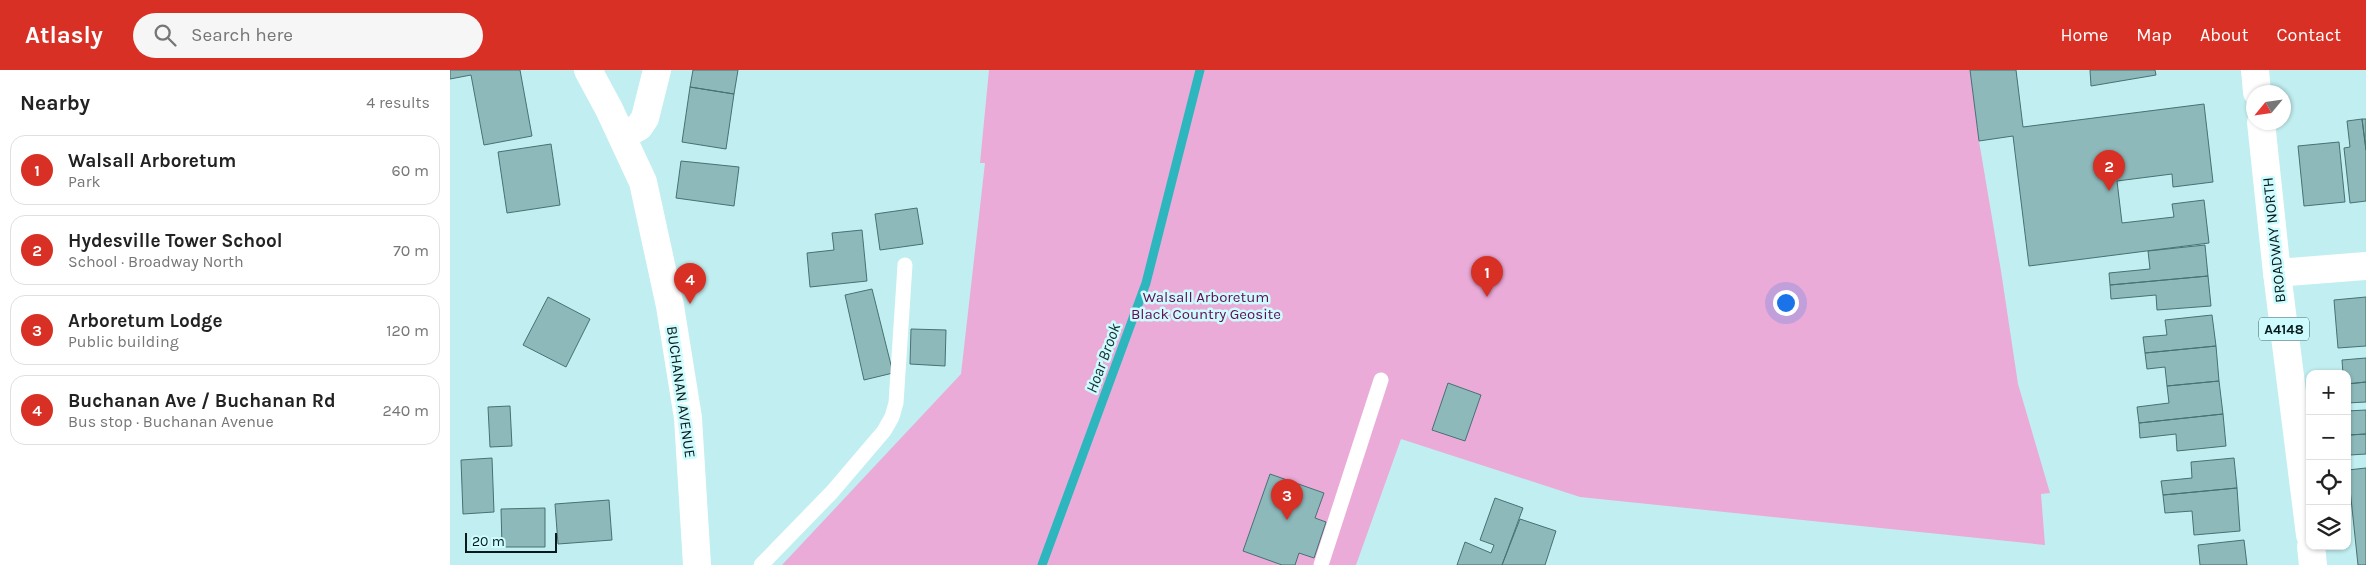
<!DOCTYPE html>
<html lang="en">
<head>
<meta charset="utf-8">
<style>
  :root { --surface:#fff; --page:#f6f6f6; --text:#222; --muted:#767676; --line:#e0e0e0; --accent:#d93025 }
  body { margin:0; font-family:Karla,sans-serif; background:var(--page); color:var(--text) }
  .controls { position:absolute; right:15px; bottom:15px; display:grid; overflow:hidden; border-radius:10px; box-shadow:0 1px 4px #0004 }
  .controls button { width:45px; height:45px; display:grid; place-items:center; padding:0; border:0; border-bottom:1px solid var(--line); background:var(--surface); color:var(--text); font:25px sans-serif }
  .compass { position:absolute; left:1796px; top:15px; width:45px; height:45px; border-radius:50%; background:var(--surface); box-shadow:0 1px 4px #0004; rotate:241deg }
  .scale { position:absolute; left:15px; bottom:12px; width:92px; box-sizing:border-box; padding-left:5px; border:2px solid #081a1b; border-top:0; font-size:14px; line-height:18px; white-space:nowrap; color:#081a1b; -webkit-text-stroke:4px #cefcfe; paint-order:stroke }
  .you { position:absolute; left:1335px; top:232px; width:18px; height:18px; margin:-12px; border:4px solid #fff; border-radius:50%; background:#1a73e8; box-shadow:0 0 0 8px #1a73e833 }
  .badge { display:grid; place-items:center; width:32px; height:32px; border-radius:50%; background:var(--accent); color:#fff; font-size:16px; font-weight:700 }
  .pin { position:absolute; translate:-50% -41px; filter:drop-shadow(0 1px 2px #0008) }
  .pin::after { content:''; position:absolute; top:26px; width:18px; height:15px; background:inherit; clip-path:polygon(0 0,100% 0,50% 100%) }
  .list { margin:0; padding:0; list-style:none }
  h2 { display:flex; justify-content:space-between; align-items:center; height:65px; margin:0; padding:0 20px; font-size:21px }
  h2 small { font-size:16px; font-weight:400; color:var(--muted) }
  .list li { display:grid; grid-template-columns:32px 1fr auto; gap:15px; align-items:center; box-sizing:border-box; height:70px; margin:0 10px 10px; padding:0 10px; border:1px solid var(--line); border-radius:15px }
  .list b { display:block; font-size:19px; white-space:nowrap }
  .list p { margin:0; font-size:16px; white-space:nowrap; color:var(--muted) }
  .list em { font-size:16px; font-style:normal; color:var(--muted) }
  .icon { flex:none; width:28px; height:28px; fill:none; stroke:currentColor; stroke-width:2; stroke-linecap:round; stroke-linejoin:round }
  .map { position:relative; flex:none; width:1916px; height:495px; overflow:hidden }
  header { display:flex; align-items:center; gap:30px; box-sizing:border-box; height:70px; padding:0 25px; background:var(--accent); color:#fff }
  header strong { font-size:24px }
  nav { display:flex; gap:28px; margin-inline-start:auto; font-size:18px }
  .search { width:350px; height:45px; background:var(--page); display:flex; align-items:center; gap:12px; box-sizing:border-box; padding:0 18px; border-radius:28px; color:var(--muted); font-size:19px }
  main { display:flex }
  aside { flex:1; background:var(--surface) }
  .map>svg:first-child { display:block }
</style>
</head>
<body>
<header>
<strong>Atlasly</strong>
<div class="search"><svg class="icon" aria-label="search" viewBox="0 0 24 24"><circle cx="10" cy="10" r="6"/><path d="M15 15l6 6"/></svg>Search here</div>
<nav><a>Home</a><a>Map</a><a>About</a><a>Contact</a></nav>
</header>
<main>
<aside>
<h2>Nearby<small>4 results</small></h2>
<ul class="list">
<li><span class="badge">1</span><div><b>Walsall Arboretum</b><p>Park</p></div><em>60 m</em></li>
<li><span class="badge">2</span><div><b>Hydesville Tower School</b><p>School · Broadway North</p></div><em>70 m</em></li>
<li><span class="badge">3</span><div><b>Arboretum Lodge</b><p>Public building</p></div><em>120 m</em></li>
<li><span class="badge">4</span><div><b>Buchanan Ave / Buchanan Rd</b><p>Bus stop · Buchanan Avenue</p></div><em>240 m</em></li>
</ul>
</aside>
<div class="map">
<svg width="1916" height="495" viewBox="0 0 1916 495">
  <rect width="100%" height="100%" fill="#c1eef0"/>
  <path fill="#eaabd9" d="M 539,0 L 1520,0 L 1529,71 L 1551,201 L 1568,314 L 1600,423 L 1591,424 L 1595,475 L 1130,427 L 951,369 L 906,495 L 332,495 L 511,304 L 535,93 L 530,93 Z"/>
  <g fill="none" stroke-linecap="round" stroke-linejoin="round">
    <path stroke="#2db6bd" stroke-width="9" d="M 592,495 L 696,213 L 750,0"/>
  </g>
  <path fill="#8db9bb" stroke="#477173" d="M 0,0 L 70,0 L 82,66 L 34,75 L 21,5 L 0,9 Z
    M 243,0 L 288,0 L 284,24 L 240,17 Z
    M 1520,0 L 1566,0 L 1573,57 L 1754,34 L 1763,112 L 1723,117 L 1722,104 L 1667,111 L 1672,153 L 1724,147 L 1722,134 L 1754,130 L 1759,173 L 1579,196 L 1563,66 L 1529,71 Z
    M 1640,0 L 1705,0 L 1706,5 L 1641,16 Z
    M 240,17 L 284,24 L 276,79 L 232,72 Z
    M 1912,49 L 1916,49 L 1916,80 Z
    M 1912,49 L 1916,80 L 1916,131 L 1900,133 L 1894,78 L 1900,77 L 1897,51 Z
    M 1889,72 L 1895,132 L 1854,136 L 1848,76 Z
    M 101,74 L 110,135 L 57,143 L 48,82 Z
    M 231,91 L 289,97 L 284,136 L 226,128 Z
    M 467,138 L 473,174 L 430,180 L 425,144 Z
    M 412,160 L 417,211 L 360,217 L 357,183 L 384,180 L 382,163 Z
    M 1755,175 L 1758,206 L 1660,215 L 1659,203 L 1700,199 L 1698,181 Z
    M 1758,206 L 1761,236 L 1707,240 L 1706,225 L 1661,229 L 1660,215 Z
    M 422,219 L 443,303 L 414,310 L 395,225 Z
    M 98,227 L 140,249 L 116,297 L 73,275 Z
    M 1916,227 L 1916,276 L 1888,278 L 1884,230 Z
    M 1762,245 L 1766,276 L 1695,283 L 1693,267 L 1717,265 L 1715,250 Z
    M 461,259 L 496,260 L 495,296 L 460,294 Z
    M 1766,276 L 1769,311 L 1717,316 L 1715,297 L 1697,299 L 1695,283 Z
    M 1916,288 L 1916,312 L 1897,314 L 1897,304 L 1893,304 L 1892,290 Z
    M 1769,311 L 1773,344 L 1689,353 L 1687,337 L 1719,333 L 1717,316 Z
    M 1916,312 L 1916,332 L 1897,333 L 1897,314 Z
    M 998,313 L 1031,325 L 1015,371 L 982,360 Z
    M 60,336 L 62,376 L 40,377 L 38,337 Z
    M 1916,340 L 1916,364 L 1899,365 L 1897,341 Z
    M 1773,344 L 1776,376 L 1727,381 L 1726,364 L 1690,368 L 1689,353 Z
    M 1916,364 L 1916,384 L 1900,385 L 1899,365 Z
    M 42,388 L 44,442 L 13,444 L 11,390 Z
    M 1784,388 L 1787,418 L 1713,425 L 1711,411 L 1742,408 L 1741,392 Z
    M 1916,398 L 1916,495 L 1908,495 L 1898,400 Z
    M 820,404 L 874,423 L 865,448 L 876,452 L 864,488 L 849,483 L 845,495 L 832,495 L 793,481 Z
    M 1787,418 L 1790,461 L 1744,465 L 1742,441 L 1715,443 L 1713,425 Z
    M 1045,428 L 1073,438 L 1052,495 L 1007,495 L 1015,472 L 1041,483 L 1044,475 L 1030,470 Z
    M 159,430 L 162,470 L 108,474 L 105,434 Z
    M 95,438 L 95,477 L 52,477 L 51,439 Z
    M 1070,449 L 1106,461 L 1095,495 L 1052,495 Z
    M 1794,470 L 1797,495 L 1750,495 L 1748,475 Z"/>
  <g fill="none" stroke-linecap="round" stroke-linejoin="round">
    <path stroke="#fff" stroke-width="15" d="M 311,495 L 382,422 L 434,361 L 442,347 L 446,333 L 455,195
      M 871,495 L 931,310"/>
    <path stroke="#fff" stroke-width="28" d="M 138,0 L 159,39 L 193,112 L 220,236 L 238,348 L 247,495
      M 172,66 L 189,57 L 195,48 L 207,0
      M 1827,203 L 1916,196"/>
    <path stroke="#fff" stroke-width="28" d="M 1805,0 L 1807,22
      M 1811,52 L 1827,203 L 1860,465
      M 1861,476 L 1863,495"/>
  </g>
  <g text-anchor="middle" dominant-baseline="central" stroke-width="5" stroke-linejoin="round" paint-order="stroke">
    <rect fill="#cefcfe" stroke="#435e5f" stroke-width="1" x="1809" y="247.5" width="50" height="23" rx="4"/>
    <g font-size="14" font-weight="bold" fill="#081a1b">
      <text x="1834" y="259">A4148</text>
    </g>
    <g font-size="15" fill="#081a1b" stroke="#cefcfe">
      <text transform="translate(1824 170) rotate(-96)">BROADWAY NORTH</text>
      <text transform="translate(231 322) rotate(82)">BUCHANAN AVENUE</text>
    </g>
    <g font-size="15" fill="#630b54" stroke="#cefcfe">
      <text x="756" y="227">Walsall Arboretum<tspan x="756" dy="17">Black Country Geosite</tspan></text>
    </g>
    <g font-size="16" font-style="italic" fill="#1a3132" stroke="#cefcfe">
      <text transform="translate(653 288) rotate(-70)">Hoar Brook</text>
    </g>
  </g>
</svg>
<div class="controls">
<button>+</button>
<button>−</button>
<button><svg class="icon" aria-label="locate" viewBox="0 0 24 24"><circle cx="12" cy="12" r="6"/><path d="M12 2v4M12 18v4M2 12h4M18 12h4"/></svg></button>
<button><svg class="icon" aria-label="layers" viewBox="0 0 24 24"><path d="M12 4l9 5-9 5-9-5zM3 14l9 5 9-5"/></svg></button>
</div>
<svg class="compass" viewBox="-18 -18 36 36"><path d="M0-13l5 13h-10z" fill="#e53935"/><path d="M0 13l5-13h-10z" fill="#767676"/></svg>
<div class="scale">20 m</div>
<div class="you"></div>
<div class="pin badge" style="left:1037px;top:227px">1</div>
<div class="pin badge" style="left:1659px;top:121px">2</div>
<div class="pin badge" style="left:837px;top:450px">3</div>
<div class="pin badge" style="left:240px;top:234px">4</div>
</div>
</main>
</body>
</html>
